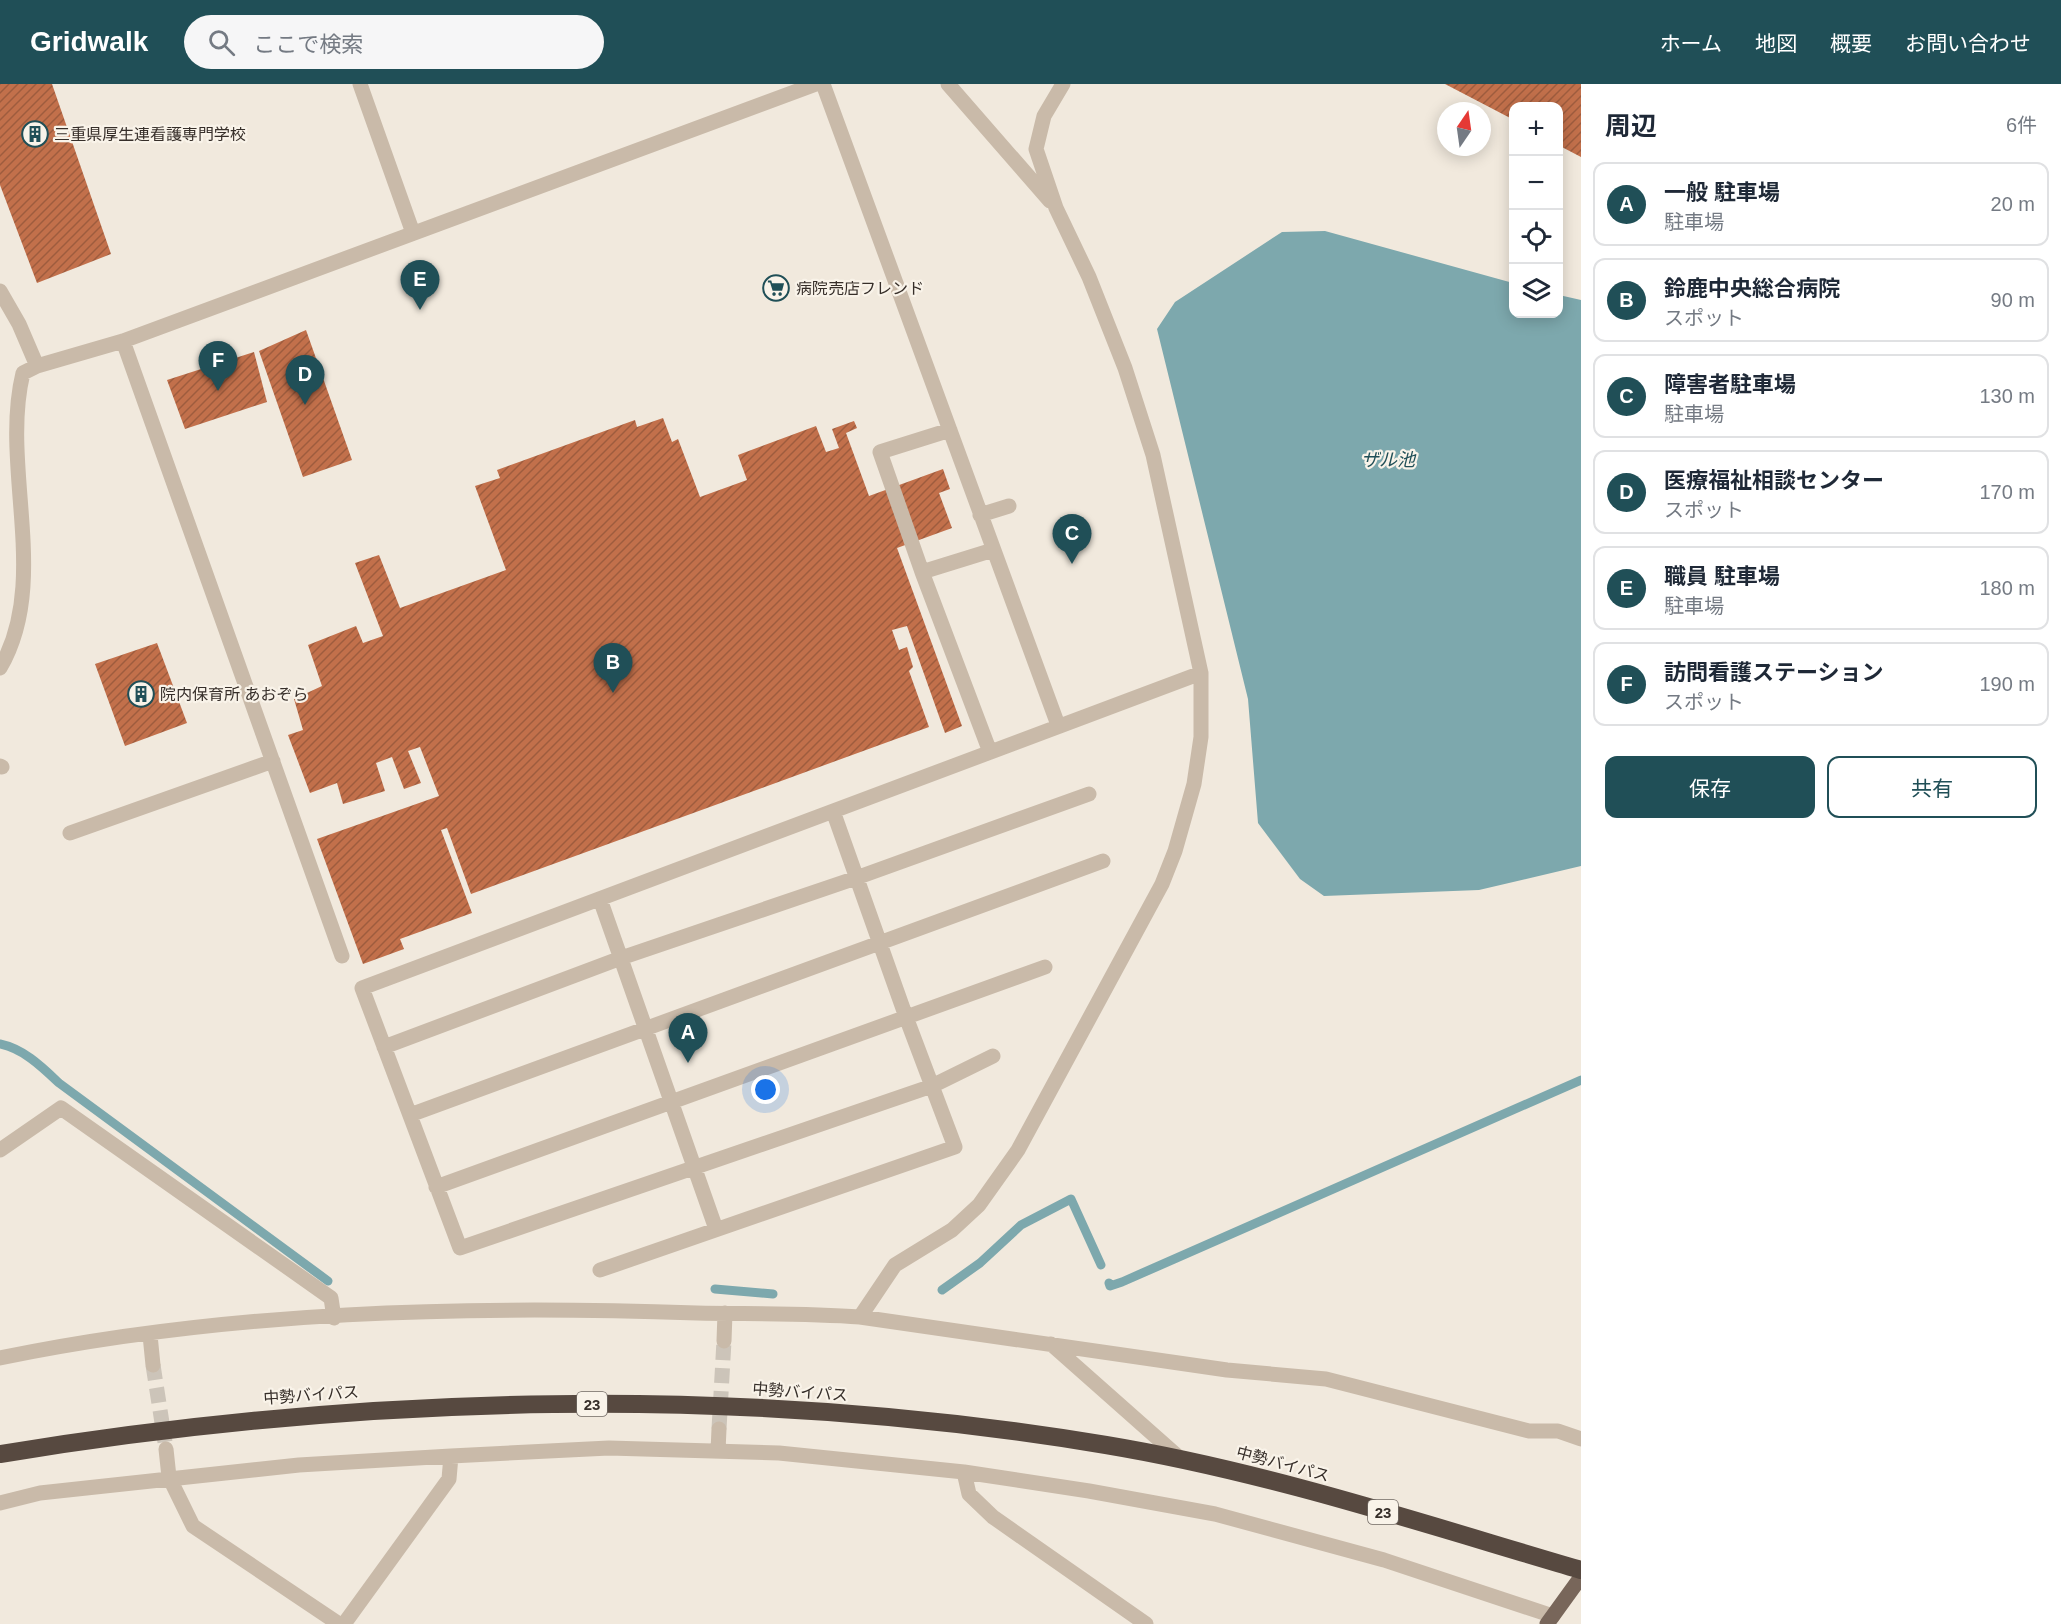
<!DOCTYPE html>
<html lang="ja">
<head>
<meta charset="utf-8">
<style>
  :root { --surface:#fff; --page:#f6f6f7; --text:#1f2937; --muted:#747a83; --line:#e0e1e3; --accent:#204f57 }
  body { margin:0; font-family:Helvetica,"Noto Sans JP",sans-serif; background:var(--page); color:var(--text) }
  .controls { position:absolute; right:18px; top:18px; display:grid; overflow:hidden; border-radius:12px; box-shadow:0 3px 15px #0003 }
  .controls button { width:54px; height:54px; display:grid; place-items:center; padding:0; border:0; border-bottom:2px solid var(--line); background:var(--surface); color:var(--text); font:30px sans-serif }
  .compass { position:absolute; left:1437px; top:18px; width:54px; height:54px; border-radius:50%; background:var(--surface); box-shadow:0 3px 15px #0003; rotate:13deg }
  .you { position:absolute; left:766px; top:1006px; width:21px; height:21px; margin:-15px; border:4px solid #fff; border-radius:50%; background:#1a73e8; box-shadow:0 0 0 9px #1a73e833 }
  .badge { display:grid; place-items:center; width:39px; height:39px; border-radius:50%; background:var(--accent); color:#fff; font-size:20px; font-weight:700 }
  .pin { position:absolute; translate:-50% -50px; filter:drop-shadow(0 2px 3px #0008) }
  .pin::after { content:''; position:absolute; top:32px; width:21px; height:18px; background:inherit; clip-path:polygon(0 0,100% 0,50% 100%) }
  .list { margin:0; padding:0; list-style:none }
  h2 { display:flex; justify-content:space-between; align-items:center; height:78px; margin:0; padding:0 24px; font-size:26px }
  h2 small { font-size:20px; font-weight:400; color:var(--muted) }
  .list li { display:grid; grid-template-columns:39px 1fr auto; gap:18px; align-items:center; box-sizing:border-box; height:84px; margin:0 12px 12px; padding:0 12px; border:2px solid var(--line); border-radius:12px }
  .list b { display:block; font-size:22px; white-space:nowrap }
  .list p { margin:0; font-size:20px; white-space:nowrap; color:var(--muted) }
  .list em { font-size:20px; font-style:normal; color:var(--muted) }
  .actions { display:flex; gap:12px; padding:18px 24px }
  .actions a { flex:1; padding:14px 0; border:2px solid var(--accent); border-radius:12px; text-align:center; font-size:21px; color:var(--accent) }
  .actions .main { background:var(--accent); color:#fff }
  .icon { flex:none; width:33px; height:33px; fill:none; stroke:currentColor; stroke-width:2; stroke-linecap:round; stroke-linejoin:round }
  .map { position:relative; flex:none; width:1581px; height:1540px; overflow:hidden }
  header { display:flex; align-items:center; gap:36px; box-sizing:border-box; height:84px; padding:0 30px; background:var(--accent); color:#fff }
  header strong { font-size:28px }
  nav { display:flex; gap:33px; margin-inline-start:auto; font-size:21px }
  .search { width:420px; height:54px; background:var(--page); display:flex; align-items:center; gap:15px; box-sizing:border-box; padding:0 21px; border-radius:33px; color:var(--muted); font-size:22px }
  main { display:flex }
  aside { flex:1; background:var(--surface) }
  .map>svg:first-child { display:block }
</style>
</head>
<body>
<header>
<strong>Gridwalk</strong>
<div class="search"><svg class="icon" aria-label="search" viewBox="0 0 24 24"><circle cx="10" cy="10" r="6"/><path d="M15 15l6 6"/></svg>ここで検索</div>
<nav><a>ホーム</a><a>地図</a><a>概要</a><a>お問い合わせ</a></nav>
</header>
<main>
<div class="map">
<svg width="1581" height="1540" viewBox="0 0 1581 1540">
  <defs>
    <pattern id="building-hatch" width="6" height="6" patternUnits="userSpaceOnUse" patternTransform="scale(1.5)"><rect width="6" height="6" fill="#c2704b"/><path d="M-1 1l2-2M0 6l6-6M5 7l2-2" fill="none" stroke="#9e5c3e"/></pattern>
  </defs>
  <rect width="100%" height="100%" fill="#f1e9dd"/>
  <path fill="#7da8ad" d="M 1325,147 L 1513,199 L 1514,230 L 1558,230 L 1559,211 L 1581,216 L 1581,782 L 1479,806 L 1324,812 L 1300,795 L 1258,739 L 1248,615 L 1157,245 L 1175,218 L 1282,148 Z"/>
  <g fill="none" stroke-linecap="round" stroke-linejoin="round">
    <path stroke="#7da8ad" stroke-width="9" d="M 0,960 C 24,965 42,983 59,999 L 328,1197
      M 1109,1199 L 1110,1202 L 1122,1198 L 1581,996
      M 715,1205 L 773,1210
      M 942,1206 L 980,1179 L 1021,1141 L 1071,1115 L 1101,1181"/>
  </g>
  <path fill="url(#building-hatch)" d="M 0,0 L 52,0 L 111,170 L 37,199 L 0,101 Z
    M 1445,0 L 1581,0 L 1581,73 L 1558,61 L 1558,22 L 1514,22 L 1514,36 Z
    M 306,246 L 352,376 L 303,393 L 259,267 Z
    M 254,268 L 267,318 L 185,345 L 167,296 Z
    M 663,334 L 672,358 L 678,355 L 700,413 L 747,396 L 738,371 L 816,342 L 826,368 L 839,364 L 832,345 L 854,337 L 857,344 L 846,349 L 869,412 L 943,385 L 950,405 L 939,409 L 952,444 L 897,464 L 962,642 L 945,649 L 907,542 L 892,546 L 899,566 L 907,563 L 913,583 L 909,587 L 929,643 L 471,810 L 447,744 L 441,746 L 472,829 L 400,855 L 404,865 L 363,880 L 317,755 L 439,712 L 420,663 L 408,667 L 421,699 L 404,705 L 392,673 L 376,679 L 385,707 L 343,720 L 337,699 L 310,709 L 288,651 L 303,646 L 294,615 L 322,602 L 308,561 L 356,542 L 363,559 L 383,552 L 355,479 L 379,471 L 400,524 L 506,486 L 475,402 L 500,394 L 497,386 L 635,336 L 637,343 Z
    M 157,559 L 187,639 L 125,662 L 95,580 Z"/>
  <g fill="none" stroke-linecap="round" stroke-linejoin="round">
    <path stroke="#ccc4b9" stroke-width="15" stroke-dasharray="15 8" stroke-linecap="butt" d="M 153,1281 L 165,1358
      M 719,1345 L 724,1257"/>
    <path stroke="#c9baa9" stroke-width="15" d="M 360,0 L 413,149
      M 823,0 L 1058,641
      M 948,0 L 1050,117
      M 0,207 L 19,240 L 37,282
      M 123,257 L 342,872
      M 950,346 L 880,368 L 922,488 L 990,668
      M 980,431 L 1009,422
      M 922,488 L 993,466
      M 0,584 C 51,497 0,383 23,289 L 37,282 L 123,257 L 816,0
      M 0,682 L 2,683
      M 70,749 L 273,677
      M 600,815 L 716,1145
      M 384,963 L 621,874 L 856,794 L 1089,710
      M 993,972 L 932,1002 L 460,1164 L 362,904 L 1201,589
      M 410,1031 L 1103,777
      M 0,1066 L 61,1024 L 331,1214 L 334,1234
      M 436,1103 L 1045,883
      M 600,1186 L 955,1063 L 906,933 L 833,727
      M 860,1233 L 1227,1286 L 1326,1295 L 1529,1347 L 1558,1347 L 1581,1355
      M 150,1251 L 153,1281
      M 724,1257 L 725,1229
      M 1051,1260 L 1182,1376
      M 0,1274 C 228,1227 465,1221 697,1229 C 751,1230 806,1229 860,1233 L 895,1181 L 952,1146 L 979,1121 L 1018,1066 L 1162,800 L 1175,767 L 1194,700 L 1201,653 L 1201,589 L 1153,371 L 1125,284 L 1089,193 L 1056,124 L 1036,65 L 1044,32 L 1063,0
      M 166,1365 L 169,1393 L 193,1442 L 339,1540
      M 718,1367 L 719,1345
      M 964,1388 L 969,1410 L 993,1433 L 1146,1540
      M 0,1419 L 40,1409 L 299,1381 L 451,1372 L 609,1364 L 779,1369 L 964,1388 L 1089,1407 L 1215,1430 L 1384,1476 L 1553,1532
      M 344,1540 L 449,1395 L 451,1372"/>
    <path stroke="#78665a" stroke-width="15" d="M 1547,1540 L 1581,1493"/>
    <path stroke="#574940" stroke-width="18" d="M 0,1370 C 365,1310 741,1300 1106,1361 C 1268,1388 1424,1440 1581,1486"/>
  </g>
  <defs>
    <g id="building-ring" transform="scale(1.35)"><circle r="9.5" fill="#f9f3e9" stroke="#204f57" stroke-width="1.5"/><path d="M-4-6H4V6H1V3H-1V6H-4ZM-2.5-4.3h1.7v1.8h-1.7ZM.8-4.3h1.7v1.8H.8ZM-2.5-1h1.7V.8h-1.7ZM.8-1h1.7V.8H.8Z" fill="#204f57"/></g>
    <g id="supermarket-ring" transform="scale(1.35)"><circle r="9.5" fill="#f9f3e9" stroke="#204f57" stroke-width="1.5"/><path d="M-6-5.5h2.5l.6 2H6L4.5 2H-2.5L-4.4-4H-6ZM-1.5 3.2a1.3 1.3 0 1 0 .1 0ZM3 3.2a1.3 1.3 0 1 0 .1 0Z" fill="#204f57"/></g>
  </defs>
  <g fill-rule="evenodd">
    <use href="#building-ring" x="35" y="50"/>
    <use href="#supermarket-ring" x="776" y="204"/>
    <use href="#building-ring" x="141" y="610"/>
  </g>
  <g text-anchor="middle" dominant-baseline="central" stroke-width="4.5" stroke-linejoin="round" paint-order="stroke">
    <g fill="#f9f3e9" stroke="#706963" stroke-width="1.5">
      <rect x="577" y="1308" width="30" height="24" rx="4.5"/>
      <rect x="1368" y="1416" width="30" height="24" rx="4.5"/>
    </g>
    <g font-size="15" font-weight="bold" fill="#362e29">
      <text x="592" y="1320">23</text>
      <text x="1383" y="1428">23</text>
    </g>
    <g font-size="16" fill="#362e29" stroke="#f9f3e9" text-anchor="start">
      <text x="54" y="50">三重県厚生連看護専門学校</text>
      <text x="796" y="204">病院売店フレンド</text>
      <text x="160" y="610">院内保育所 あおぞら</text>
    </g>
    <g font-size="16" fill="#362e29" stroke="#f9f3e9">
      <text transform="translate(800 1308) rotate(4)">中勢バイパス</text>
      <text transform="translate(311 1311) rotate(-4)">中勢バイパス</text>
      <text transform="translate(1283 1380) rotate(15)">中勢バイパス</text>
    </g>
    <g font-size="18" font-style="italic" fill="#204f57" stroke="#f9f3e9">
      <text x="1388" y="376">ザル池</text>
    </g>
  </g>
</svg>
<div class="controls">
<button>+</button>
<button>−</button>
<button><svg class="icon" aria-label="locate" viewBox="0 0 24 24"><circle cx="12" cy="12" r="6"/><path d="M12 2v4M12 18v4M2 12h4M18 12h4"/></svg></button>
<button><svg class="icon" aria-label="layers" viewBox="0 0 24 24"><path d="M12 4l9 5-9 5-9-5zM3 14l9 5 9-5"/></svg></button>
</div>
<svg class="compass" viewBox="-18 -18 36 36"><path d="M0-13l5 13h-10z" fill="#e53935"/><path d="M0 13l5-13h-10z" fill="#747a83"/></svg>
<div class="you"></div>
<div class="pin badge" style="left:688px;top:979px">A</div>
<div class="pin badge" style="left:613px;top:609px">B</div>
<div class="pin badge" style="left:1072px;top:480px">C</div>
<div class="pin badge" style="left:305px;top:321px">D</div>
<div class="pin badge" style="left:420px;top:226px">E</div>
<div class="pin badge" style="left:218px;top:307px">F</div>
</div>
<aside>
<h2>周辺<small>6件</small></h2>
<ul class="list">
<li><span class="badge">A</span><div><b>一般 駐車場</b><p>駐車場</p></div><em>20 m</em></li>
<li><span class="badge">B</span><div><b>鈴鹿中央総合病院</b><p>スポット</p></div><em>90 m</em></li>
<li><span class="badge">C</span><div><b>障害者駐車場</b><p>駐車場</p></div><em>130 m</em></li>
<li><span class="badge">D</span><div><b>医療福祉相談センター</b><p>スポット</p></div><em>170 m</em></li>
<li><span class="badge">E</span><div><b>職員 駐車場</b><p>駐車場</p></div><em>180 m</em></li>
<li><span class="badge">F</span><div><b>訪問看護ステーション</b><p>スポット</p></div><em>190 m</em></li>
</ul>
<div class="actions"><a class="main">保存</a><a>共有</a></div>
</aside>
</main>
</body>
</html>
